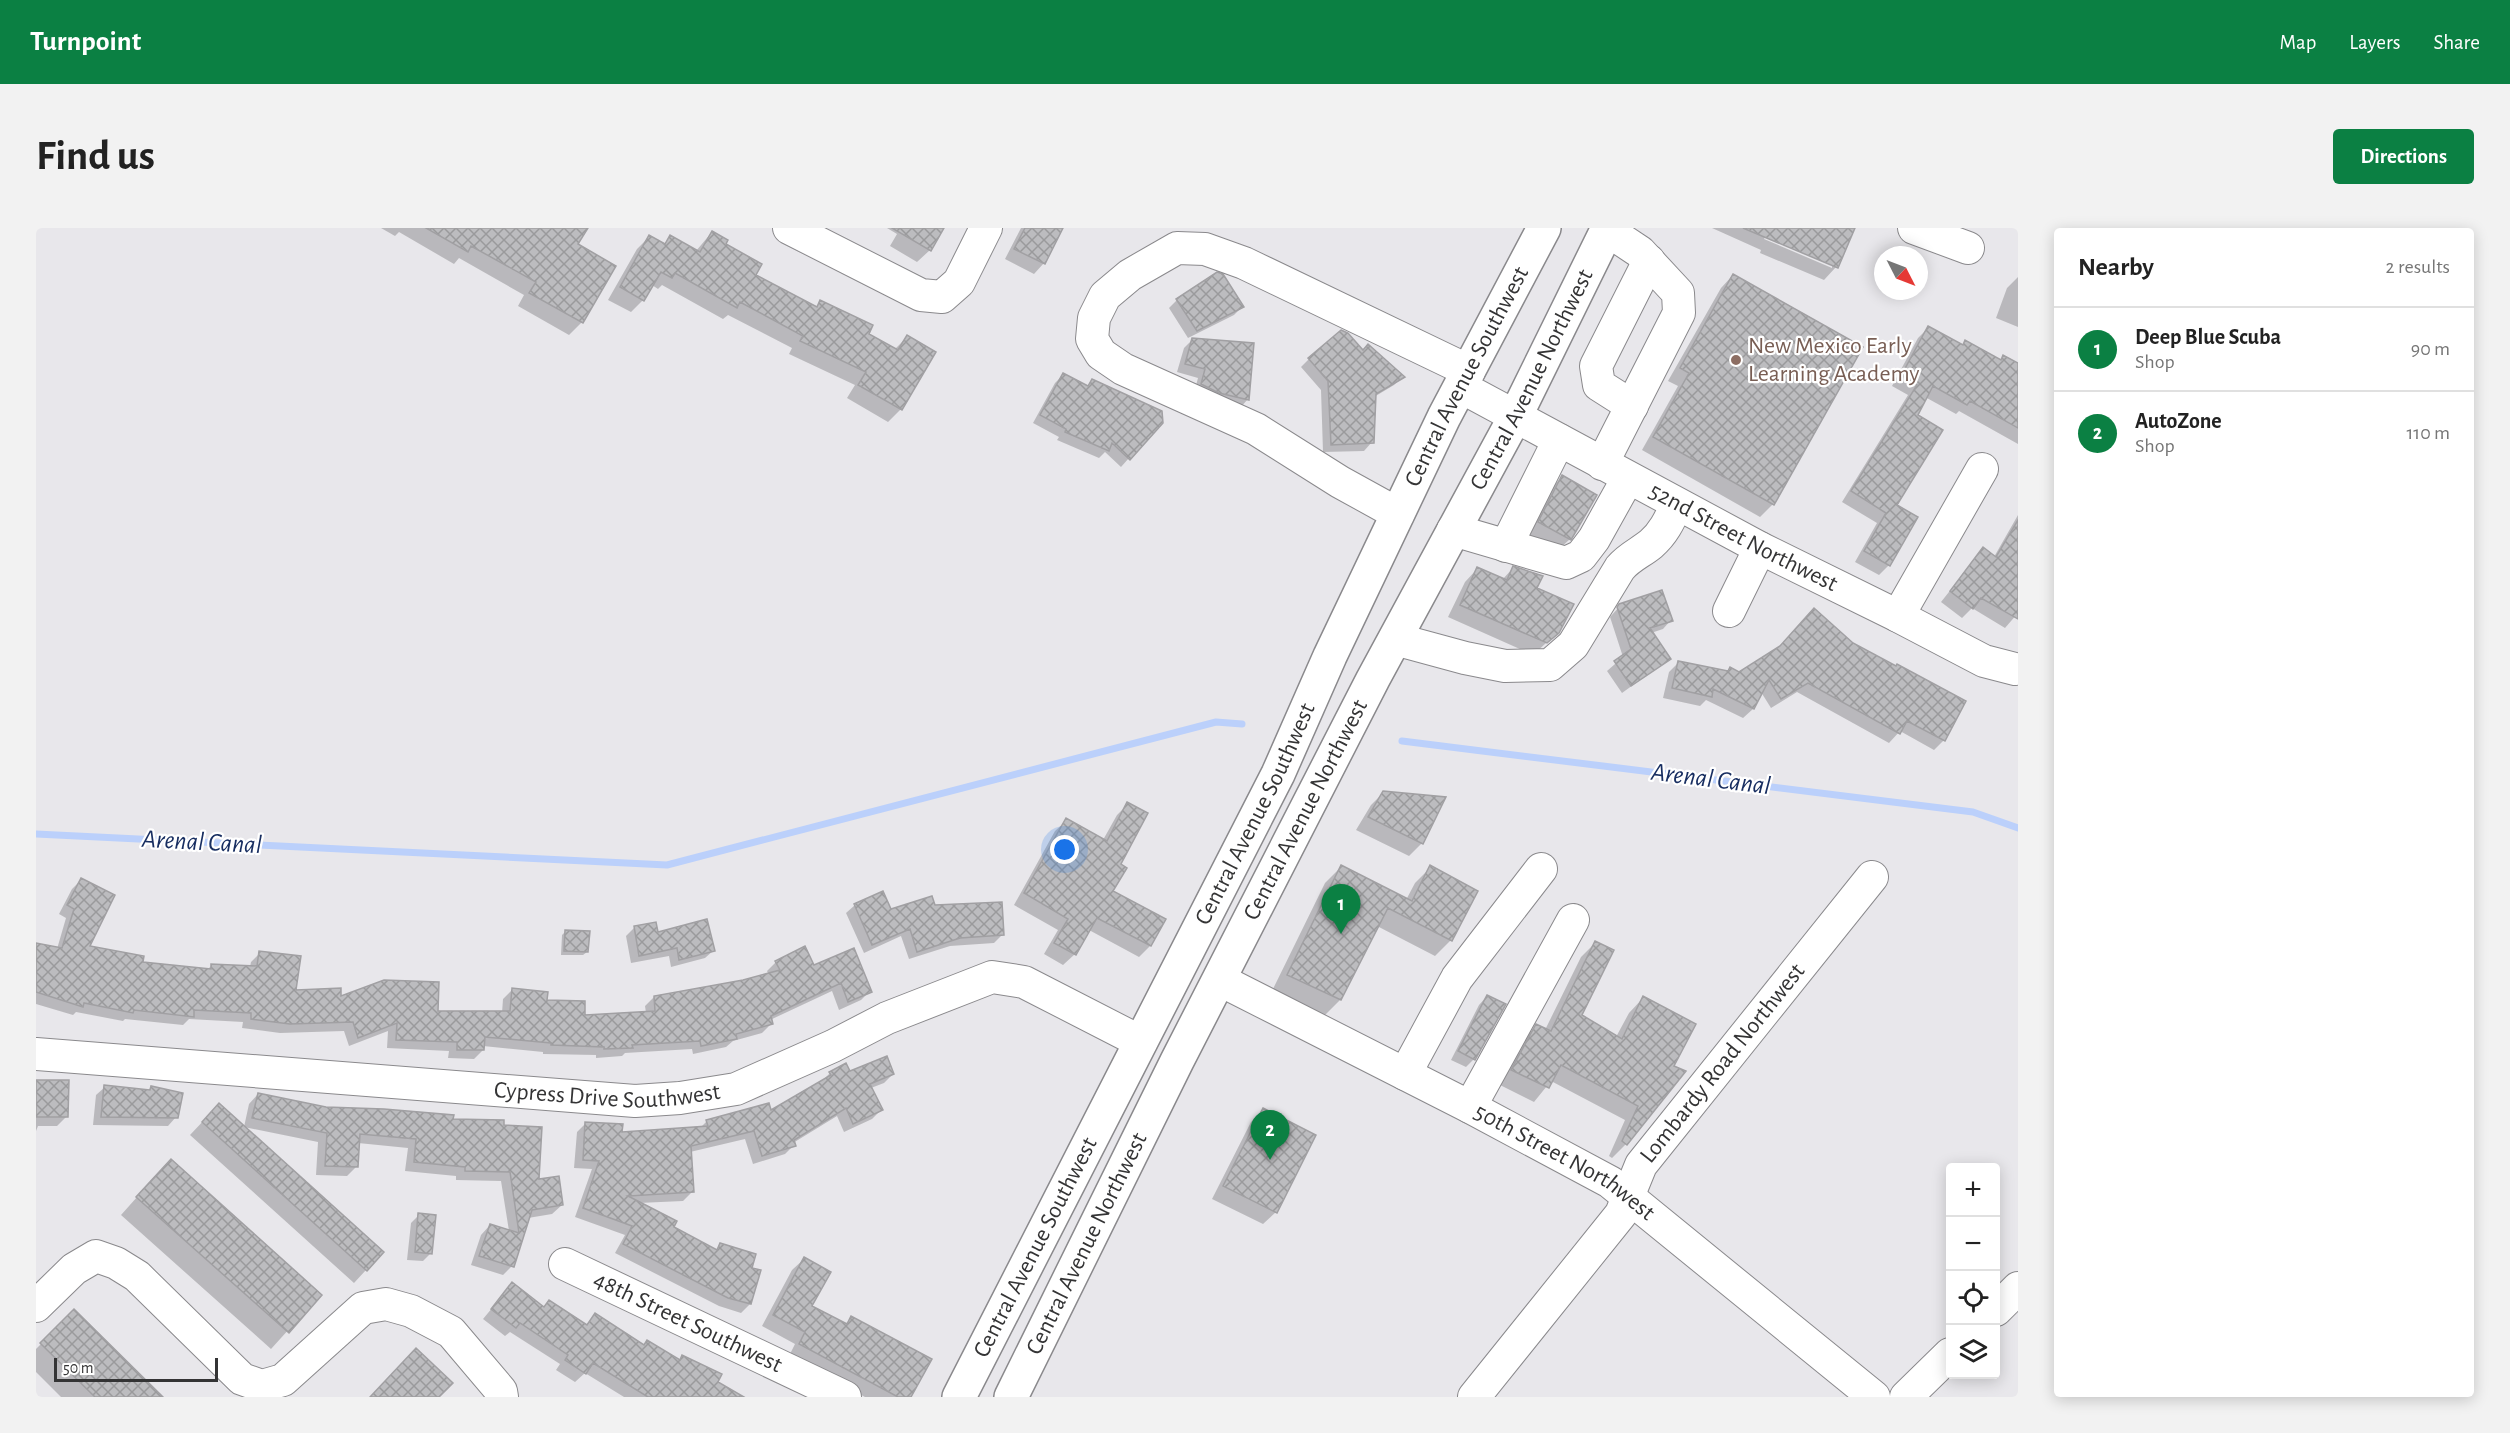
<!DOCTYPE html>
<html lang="en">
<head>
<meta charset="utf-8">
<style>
  :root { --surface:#fff; --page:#f2f2f2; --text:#222; --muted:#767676; --line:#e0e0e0; --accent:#0b8043 }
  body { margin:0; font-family:"Alegreya Sans",sans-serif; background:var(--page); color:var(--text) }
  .controls { position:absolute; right:18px; bottom:18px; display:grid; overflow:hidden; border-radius:6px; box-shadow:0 3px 15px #0003 }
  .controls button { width:54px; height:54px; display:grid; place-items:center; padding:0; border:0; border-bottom:2px solid var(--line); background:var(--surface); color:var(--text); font:30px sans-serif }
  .compass { position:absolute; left:1838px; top:18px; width:54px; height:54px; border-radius:50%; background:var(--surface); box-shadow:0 3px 15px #0003; rotate:132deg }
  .scale { position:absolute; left:18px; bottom:15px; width:164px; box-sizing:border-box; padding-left:6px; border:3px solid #343435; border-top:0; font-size:16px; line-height:21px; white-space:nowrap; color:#343435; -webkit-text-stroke:4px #fff; paint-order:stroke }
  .you { position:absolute; left:1029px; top:622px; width:21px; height:21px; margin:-15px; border:4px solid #fff; border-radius:50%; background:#1a73e8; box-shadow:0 0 0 9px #1a73e833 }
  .badge { display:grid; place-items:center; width:39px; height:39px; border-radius:50%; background:var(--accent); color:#fff; font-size:20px; font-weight:700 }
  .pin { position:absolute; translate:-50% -50px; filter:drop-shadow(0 2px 3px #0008) }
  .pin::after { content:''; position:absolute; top:32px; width:21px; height:18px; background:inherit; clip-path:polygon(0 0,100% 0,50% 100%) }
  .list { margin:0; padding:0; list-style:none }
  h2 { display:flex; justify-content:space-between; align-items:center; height:78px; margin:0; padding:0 24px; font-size:26px }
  h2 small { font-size:20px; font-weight:400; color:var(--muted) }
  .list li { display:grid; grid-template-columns:39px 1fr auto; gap:18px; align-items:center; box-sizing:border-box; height:84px; padding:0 24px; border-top:2px solid var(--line) }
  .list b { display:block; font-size:22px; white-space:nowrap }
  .list p { margin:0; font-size:20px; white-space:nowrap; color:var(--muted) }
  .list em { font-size:20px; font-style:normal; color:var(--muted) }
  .icon { flex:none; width:33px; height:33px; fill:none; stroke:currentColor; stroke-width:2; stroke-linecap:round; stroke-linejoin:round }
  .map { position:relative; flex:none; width:1982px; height:1169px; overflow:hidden; border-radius:6px }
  header { display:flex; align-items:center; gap:36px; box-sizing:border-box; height:84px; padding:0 30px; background:var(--accent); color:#fff }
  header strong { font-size:28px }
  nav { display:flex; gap:33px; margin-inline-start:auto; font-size:21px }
  .intro { display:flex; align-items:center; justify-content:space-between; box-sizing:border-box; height:144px; padding:0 36px }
  h1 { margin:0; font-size:42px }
  .button { padding:15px 27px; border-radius:6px; background:var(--accent); color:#fff; font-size:21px; font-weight:700 }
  main { display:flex; gap:36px; padding:0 36px }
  aside { flex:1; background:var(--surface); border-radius:6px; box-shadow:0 3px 15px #0003 }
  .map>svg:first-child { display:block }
</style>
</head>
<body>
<header>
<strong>Turnpoint</strong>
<nav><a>Map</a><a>Layers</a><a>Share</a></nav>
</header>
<div class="intro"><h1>Find us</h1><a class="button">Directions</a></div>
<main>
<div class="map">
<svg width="1982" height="1169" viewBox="0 0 1982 1169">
  <defs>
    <pattern id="building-cross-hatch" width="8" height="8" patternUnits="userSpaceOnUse" patternTransform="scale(1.5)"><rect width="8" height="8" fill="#bcbcbf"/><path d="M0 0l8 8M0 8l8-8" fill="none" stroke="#9a9a9c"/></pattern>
  </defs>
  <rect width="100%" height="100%" fill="#e8e7eb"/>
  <path fill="#0003" fill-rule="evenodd" d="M 345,0 L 550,0 L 540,17 L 578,39 L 546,94 L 533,107 L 482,78 L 488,67 L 423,30 L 418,36 L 363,4 L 359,8 Z
    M 851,0 L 906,0 L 894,22 L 881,34 L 854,18 L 861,6 Z
    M 985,0 L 1026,0 L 1008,35 L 998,46 L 969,31 Z
    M 1676,0 L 1817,0 L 1800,39 L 1788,52 L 1724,25 L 1725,22 ZM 1730,8 L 1796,36 L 1796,40 L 1728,11 Z
    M 676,4 L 718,47 L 779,80 L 784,74 L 858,122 L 871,109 L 898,124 L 865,181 L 852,194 L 811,170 L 819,157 L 753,126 L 756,120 L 692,87 L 687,91 L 626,57 L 622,61 L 616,57 L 607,72 L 595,84 L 572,72 L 601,21 L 613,9 L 627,17 L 635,9 L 660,23 Z
    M 1697,47 L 1737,276 L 1724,289 L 1606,222 L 1642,158 L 1632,153 L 1685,60 Z
    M 1982,49 L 1982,99 L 1960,90 L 1971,60 Z
    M 1141,72 L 1206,79 L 1198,87 L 1152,110 L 1133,80 Z
    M 1892,100 L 1926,118 L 1930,114 L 1964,133 L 1968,129 L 1982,137 L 1982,216 L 1923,183 L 1920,186 L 1889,169 L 1880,187 L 1859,278 L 1880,290 L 1853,337 L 1843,347 L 1819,334 L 1841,295 L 1806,274 L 1872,167 L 1856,158 L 1882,110 Z
    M 1156,112 L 1212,171 L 1204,180 L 1158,165 L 1162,150 L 1141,144 L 1148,120 Z
    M 1326,124 L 1366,149 L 1358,157 L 1338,169 L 1336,214 L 1328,223 L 1287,224 L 1285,162 L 1265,139 L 1273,131 Z
    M 1027,147 L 1050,159 L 1056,153 L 1093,230 L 1085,239 L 1069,224 L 1063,230 L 1021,212 L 1023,209 L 997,195 L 1019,155 Z
    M 1526,249 L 1534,311 L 1521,323 L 1491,307 L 1513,262 Z
    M 1982,287 L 1982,385 L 1969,400 L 1936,380 L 1926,390 L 1905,374 L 1947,321 L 1958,329 Z
    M 1477,340 L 1499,361 L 1522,404 L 1497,427 L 1412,389 L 1429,354 L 1441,341 L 1466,352 Z
    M 1584,378 L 1635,392 L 1627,401 L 1615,405 L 1633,431 L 1586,465 L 1571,443 L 1587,429 L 1574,389 Z
    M 1742,421 L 1908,512 L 1898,522 L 1864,503 L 1853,515 L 1761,464 L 1735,480 L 1725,464 L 1717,481 L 1707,490 L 1670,472 L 1664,478 L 1627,470 L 1633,444 L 1643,434 L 1703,445 Z
    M 1348,564 L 1408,570 L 1386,615 L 1373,628 L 1320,602 L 1335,577 Z
    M 1092,576 L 1083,637 L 1075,664 L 1128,692 L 1114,718 L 1103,729 L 1053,702 L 1039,726 L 1027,737 L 1008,726 L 1022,702 L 978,677 L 1019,603 L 1031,592 L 1067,612 L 1081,587 Z
    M 1305,639 L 1370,672 L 1379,655 L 1395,639 L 1440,663 L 1415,712 L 1399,728 L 1341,698 L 1304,772 L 1289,787 L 1236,763 L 1289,655 Z
    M 45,652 L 51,719 L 105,735 L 171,742 L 176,737 L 214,739 L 215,734 L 224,725 L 259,763 L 400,784 L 466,785 L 467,771 L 476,762 L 547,788 L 610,785 L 609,778 L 618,769 L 733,747 L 731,743 L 740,734 L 778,739 L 834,763 L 825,772 L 803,782 L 796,763 L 734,792 L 735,796 L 726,805 L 697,813 L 690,819 L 657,826 L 656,821 L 589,825 L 586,828 L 560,830 L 560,827 L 507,826 L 507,824 L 447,818 L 447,822 L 438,831 L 412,830 L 413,823 L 351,820 L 352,803 L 313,818 L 308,803 L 244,805 L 206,800 L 207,794 L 153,791 L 147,797 L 89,791 L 87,793 L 40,784 L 37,787 L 0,776 L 0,716 L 21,721 L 30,690 L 23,686 L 36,661 Z
    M 819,677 L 854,683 L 898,679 L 966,707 L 958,715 L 914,718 L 873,731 L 865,708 L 828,725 L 810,685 Z
    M 598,700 L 621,705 L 678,722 L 669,730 L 635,739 L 633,728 L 595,735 L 590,708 Z
    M 530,703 L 551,724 L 547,727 L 525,727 L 526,707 Z
    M 1560,714 L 1544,788 L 1580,809 L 1593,785 L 1607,770 L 1658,796 L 1590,916 L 1576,930 L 1573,928 L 1589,892 L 1515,853 L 1498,874 L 1462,856 L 1486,812 L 1501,798 L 1509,802 L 1545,729 Z
    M 1451,768 L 1438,831 L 1430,839 L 1415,832 L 1443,777 Z
    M 794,845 L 857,846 L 848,855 L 835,860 L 845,882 L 836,891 L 808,904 L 801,888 L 757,915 L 758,917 L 749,926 L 717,936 L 709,911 L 654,924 L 656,964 L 647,973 L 603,975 L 635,1000 L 679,1023 L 684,1017 L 714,1041 L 714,1076 L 705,1085 L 683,1078 L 579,1025 L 589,1007 L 539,989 L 556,941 L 538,940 L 541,904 L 550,895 L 584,905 L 664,900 L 671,893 L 734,885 L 785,854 Z
    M 0,853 L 31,888 L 21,898 L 2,898 L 0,903 Z
    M 69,859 L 112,863 L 115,859 L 140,889 L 132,898 L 57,897 L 60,867 Z
    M 222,866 L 289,880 L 466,898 L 501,952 L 526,977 L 516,986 L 492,990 L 476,1038 L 467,1047 L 435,1037 L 445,1007 L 454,997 L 473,1003 L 465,953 L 420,952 L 420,948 L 369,943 L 372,920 L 322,915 L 320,939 L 311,948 L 280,947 L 282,914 L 208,899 L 213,876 Z
    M 1227,882 L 1240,984 L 1227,996 L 1176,971 L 1215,894 Z
    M 170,890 L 330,1042 L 318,1055 L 154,907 Z
    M 118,950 L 284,1067 L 235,1121 L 85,987 Z
    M 383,987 L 395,1025 L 387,1033 L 371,1032 L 375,995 Z
    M 768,1031 L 774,1079 L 808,1097 L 816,1090 L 874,1169 L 829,1169 L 753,1128 L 759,1116 L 726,1098 L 756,1042 Z
    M 476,1056 L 507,1080 L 549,1098 L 559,1087 L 607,1118 L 611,1114 L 642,1133 L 646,1129 L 680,1155 L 705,1169 L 588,1169 L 549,1145 L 539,1154 L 520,1142 L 524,1136 L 474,1104 L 469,1108 L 447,1091 Z
    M 38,1083 L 125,1169 L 25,1169 L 0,1144 L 0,1121 Z"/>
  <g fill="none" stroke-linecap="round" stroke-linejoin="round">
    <path stroke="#bbd0fb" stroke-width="7" d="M 1366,513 L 1937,584 L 1982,600
      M 0,606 L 631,637 L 1180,494 L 1206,496"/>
  </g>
  <path fill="url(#building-cross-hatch)" stroke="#a1a0a3" stroke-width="1.5" d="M 390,0 L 552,0 L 542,16 L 580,38 L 547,95 L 493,65 L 500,54 L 435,18 L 432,24 Z
    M 856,0 L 908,0 L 895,23 Z
    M 989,0 L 1027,0 L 1009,36 L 978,21 Z
    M 1707,0 L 1819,0 L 1802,40 Z
    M 676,3 L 692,12 L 690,16 L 726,36 L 720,47 L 781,79 L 784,72 L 837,97 L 833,106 L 862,122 L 871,107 L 900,124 L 866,182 L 822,157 L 830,144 L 764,113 L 767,108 L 704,74 L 701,80 L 639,45 L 636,50 L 625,44 L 608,73 L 584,59 L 613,7 L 629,16 L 634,7 L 664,24 Z
    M 1181,44 L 1187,46 L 1208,79 L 1161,103 L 1140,71 Z
    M 1697,46 L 1827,119 L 1738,277 L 1617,209 L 1653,145 L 1644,140 Z
    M 1892,98 L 1927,117 L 1929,112 L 1965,132 L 1967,127 L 1982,135 L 1982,200 L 1934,173 L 1931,177 L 1897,158 L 1882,187 L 1907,202 L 1861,277 L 1882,289 L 1854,338 L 1828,323 L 1850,285 L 1815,263 L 1881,157 L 1865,148 Z
    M 1305,102 L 1312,105 L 1327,122 L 1332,116 L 1369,149 L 1340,166 L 1338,215 L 1295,217 L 1292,153 L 1272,130 Z
    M 1156,110 L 1218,115 L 1213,172 L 1183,165 L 1165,156 L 1169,141 L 1149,136 Z
    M 1027,145 L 1052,158 L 1056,151 L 1126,183 L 1127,195 L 1094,232 L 1076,215 L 1073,223 L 1029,204 L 1030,201 L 1004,187 Z
    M 1526,247 L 1561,267 L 1535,312 L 1502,294 Z
    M 1982,292 L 1982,391 L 1945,370 L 1937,381 L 1914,363 L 1947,319 L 1960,329 Z
    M 1477,338 L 1507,348 L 1501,360 L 1538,376 L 1523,405 L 1511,415 L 1424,377 L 1441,339 L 1471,352 Z
    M 1626,362 L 1637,393 L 1614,400 L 1635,431 L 1595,458 L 1578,433 L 1595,421 L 1581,379 L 1583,376 Z
    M 1778,380 L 1817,415 L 1860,438 L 1861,436 L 1930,473 L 1909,513 L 1871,493 L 1864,506 L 1772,455 L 1745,471 L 1733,452 L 1718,481 L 1677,461 L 1676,469 L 1636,460 L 1642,433 L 1692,443 L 1694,439 L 1703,444 L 1744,418 Z
    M 1347,563 L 1410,569 L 1387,616 L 1332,589 Z
    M 1091,574 L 1112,585 L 1085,636 L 1091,640 L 1077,663 L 1130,691 L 1115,718 L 1061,690 L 1040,727 L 1018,715 L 1032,691 L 988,665 L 1030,590 L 1071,613 Z
    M 1305,637 L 1376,673 L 1394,637 L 1442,663 L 1416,713 L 1352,680 L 1305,772 L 1251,747 Z
    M 45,650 L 79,667 L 54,718 L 108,728 L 107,734 L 175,741 L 175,736 L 221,738 L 223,723 L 265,728 L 260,762 L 305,760 L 305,768 L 348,752 L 403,754 L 402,783 L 474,783 L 476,760 L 512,764 L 511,772 L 549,773 L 549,787 L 619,783 L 618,768 L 707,752 L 744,742 L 739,733 L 769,718 L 778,737 L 818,720 L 836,764 L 812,774 L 805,755 L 735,788 L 737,796 L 700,806 L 701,811 L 665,818 L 664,813 L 596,817 L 597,820 L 568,821 L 568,819 L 515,817 L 515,815 L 449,809 L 448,822 L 421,822 L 421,814 L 360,812 L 361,795 L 322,810 L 317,794 L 254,796 L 215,791 L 215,785 L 158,782 L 158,789 L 98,782 L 97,785 L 48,775 L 47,779 L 0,764 L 0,715 L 26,720 L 38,681 L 31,677 Z
    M 847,663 L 855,681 L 896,668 L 899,677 L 966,674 L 968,707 L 924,710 L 881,724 L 874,701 L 836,717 L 818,676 Z
    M 671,691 L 679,723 L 643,732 L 641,720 L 603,728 L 598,698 L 620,694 L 622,704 Z
    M 529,702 L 554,703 L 552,724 L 528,723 Z
    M 1559,713 L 1578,722 L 1546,787 L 1586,811 L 1607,768 L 1660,796 L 1638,838 L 1650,843 L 1591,917 L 1586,913 L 1602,878 L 1525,837 L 1513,860 L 1475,842 L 1500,796 L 1515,803 Z
    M 1451,767 L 1470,776 L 1439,832 L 1422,823 Z
    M 851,828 L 858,846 L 834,856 L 847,882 L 817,896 L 810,880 L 758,912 L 760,918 L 726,928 L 718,903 L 655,918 L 658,964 L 592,968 L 641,993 L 638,999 L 681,1022 L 684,1015 L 720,1026 L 716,1040 L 725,1042 L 715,1076 L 692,1070 L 587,1016 L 596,998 L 547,980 L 563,933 L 547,932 L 549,894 L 587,896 L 586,904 L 672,898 L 670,892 L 733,875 L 735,882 L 795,847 L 793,844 L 810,835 L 814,843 Z
    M 0,852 L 33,852 L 32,889 L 0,889 Z
    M 68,857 L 114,862 L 115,858 L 147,865 L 142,890 L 65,889 Z
    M 222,865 L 290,879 L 348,881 L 418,887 L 417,891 L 468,892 L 468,897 L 506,899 L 503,951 L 523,948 L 527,977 L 496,982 L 478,1039 L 443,1028 L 454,996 L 483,1005 L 474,944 L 429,943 L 429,939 L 378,934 L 380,911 L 324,906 L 322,939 L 289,938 L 291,905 L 216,890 Z
    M 183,875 L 348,1024 L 331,1043 L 166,894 Z
    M 1227,880 L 1280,907 L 1241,985 L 1187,958 Z
    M 135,931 L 286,1067 L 253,1105 L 100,969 Z
    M 382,985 L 400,987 L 396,1026 L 379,1024 Z
    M 768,1029 L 795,1044 L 776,1078 L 811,1096 L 815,1088 L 896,1131 L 875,1169 L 862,1169 L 763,1116 L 769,1104 L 737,1087 Z
    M 476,1054 L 508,1079 L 513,1072 L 551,1097 L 559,1085 L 608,1117 L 611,1112 L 644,1132 L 646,1127 L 686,1146 L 682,1154 L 708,1169 L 612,1169 L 557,1135 L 550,1146 L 529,1132 L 532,1127 L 484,1095 L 480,1100 L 455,1081 Z
    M 38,1081 L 127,1169 L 59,1169 L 4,1115 Z
    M 380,1120 L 417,1155 L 403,1169 L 334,1169 Z"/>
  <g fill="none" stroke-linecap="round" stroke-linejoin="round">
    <g stroke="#8a898c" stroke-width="34">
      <g id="minor">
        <path d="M 753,0 L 885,67 L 906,69 L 923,54 L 950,0"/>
        <path d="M 1878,0 L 1932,20"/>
        <path id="s1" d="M 1425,159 L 1724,320 L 1862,388 L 1948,433 L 1979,441"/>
        <path d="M 1596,178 L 1563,157 L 1560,138 L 1613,33"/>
        <path d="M 1566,236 L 1643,85 L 1642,65 L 1604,24 L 1571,2"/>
        <path d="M 1362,286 L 1304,254 L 1220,201 L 1087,141 L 1065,126 L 1056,111 L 1058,90 L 1069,68 L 1094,47 L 1141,20 L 1169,21 L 1208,35 L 1433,143"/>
        <path d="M 1417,302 L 1530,335 L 1545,328 L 1558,311 L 1592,250"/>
        <path d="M 1470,318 L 1523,212"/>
        <path d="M 1693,383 L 1724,320"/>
        <path d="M 1862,388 L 1946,241"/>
        <path d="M 1359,411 L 1429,430 L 1469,438 L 1514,437 L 1537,417 L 1584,340 C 1593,329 1604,325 1615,316 C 1628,305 1634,291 1641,276"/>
        <path id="s2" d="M 1184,752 L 1434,879 L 1574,954 L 1838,1169"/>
        <path id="s3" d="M 0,826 L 599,873 L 644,870 L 700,861 L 797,818 L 851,790 L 956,749 L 988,754 L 1105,814"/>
        <path d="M 1369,846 L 1421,750 L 1505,641"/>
        <path d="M 1434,879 L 1537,692"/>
        <path id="s4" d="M 529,1036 L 809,1169"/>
        <path d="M 0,1078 L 38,1041 L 60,1028 L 80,1035 L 101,1048 L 206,1151 L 226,1158 L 247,1152 L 327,1080 L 350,1076 L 375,1083 L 415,1104 L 465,1163 L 466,1169"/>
        <path d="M 1960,1082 L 1982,1060"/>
        <path id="s5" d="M 1438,1169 L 1585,986 L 1605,937 L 1836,649"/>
        <path d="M 1870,1169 L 1914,1126"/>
      </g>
    </g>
    <g stroke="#8a898c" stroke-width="36">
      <g id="major">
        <path id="s6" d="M 923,1169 L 1242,546 L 1294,428 L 1408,189 L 1508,0"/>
        <path id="s7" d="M 975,1169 L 1141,833 L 1337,451 L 1479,189 L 1572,0"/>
      </g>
    </g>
    <use href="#minor" stroke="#fff" stroke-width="32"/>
    <use href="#major" stroke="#fff" stroke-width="33"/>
  </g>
  <circle fill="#8d6e63" stroke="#fff" stroke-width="2" cx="1700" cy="132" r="6"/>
  <g text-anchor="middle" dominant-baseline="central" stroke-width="4.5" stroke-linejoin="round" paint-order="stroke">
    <g font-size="24" fill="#785e54" stroke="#fff" text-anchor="start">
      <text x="1712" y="118">New Mexico Early<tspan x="1712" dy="28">Learning Academy</tspan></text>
    </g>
    <g font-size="24" fill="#343435" stroke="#fff">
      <text stroke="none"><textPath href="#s6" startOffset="1140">Central Avenue Southwest</textPath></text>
      <text stroke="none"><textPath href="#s7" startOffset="1143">Central Avenue Northwest</textPath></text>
      <text stroke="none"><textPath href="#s1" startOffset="320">52nd Street Northwest</textPath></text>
      <text stroke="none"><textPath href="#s7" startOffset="657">Central Avenue Northwest</textPath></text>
      <text stroke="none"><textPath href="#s6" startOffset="654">Central Avenue Southwest</textPath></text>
      <text stroke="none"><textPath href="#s5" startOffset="418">Lombardy Road Northwest</textPath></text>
      <text stroke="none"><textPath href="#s3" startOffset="573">Cypress Drive Southwest</textPath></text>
      <text stroke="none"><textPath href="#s2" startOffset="390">50th Street Northwest</textPath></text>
      <text stroke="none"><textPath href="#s7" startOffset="171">Central Avenue Northwest</textPath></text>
      <text stroke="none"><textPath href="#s6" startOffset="168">Central Avenue Southwest</textPath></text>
      <text stroke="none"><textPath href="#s4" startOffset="136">48th Street Southwest</textPath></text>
    </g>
    <g font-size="26" font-style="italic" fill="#182e61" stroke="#fff">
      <text transform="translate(1675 551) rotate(7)">Arenal Canal</text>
      <text transform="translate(166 614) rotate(3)">Arenal Canal</text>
    </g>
  </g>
</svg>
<div class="controls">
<button>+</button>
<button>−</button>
<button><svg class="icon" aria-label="locate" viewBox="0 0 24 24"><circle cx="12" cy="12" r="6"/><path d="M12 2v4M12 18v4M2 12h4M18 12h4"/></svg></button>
<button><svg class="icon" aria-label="layers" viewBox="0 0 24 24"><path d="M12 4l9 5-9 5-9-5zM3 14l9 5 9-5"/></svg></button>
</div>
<svg class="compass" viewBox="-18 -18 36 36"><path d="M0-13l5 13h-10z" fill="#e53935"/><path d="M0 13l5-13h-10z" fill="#767676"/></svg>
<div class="scale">50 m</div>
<div class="you"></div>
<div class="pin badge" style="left:1305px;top:706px">1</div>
<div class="pin badge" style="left:1234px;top:932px">2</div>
</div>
<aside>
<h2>Nearby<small>2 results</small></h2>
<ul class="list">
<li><span class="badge">1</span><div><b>Deep Blue Scuba</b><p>Shop</p></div><em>90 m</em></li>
<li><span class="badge">2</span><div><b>AutoZone</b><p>Shop</p></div><em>110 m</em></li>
</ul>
</aside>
</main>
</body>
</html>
